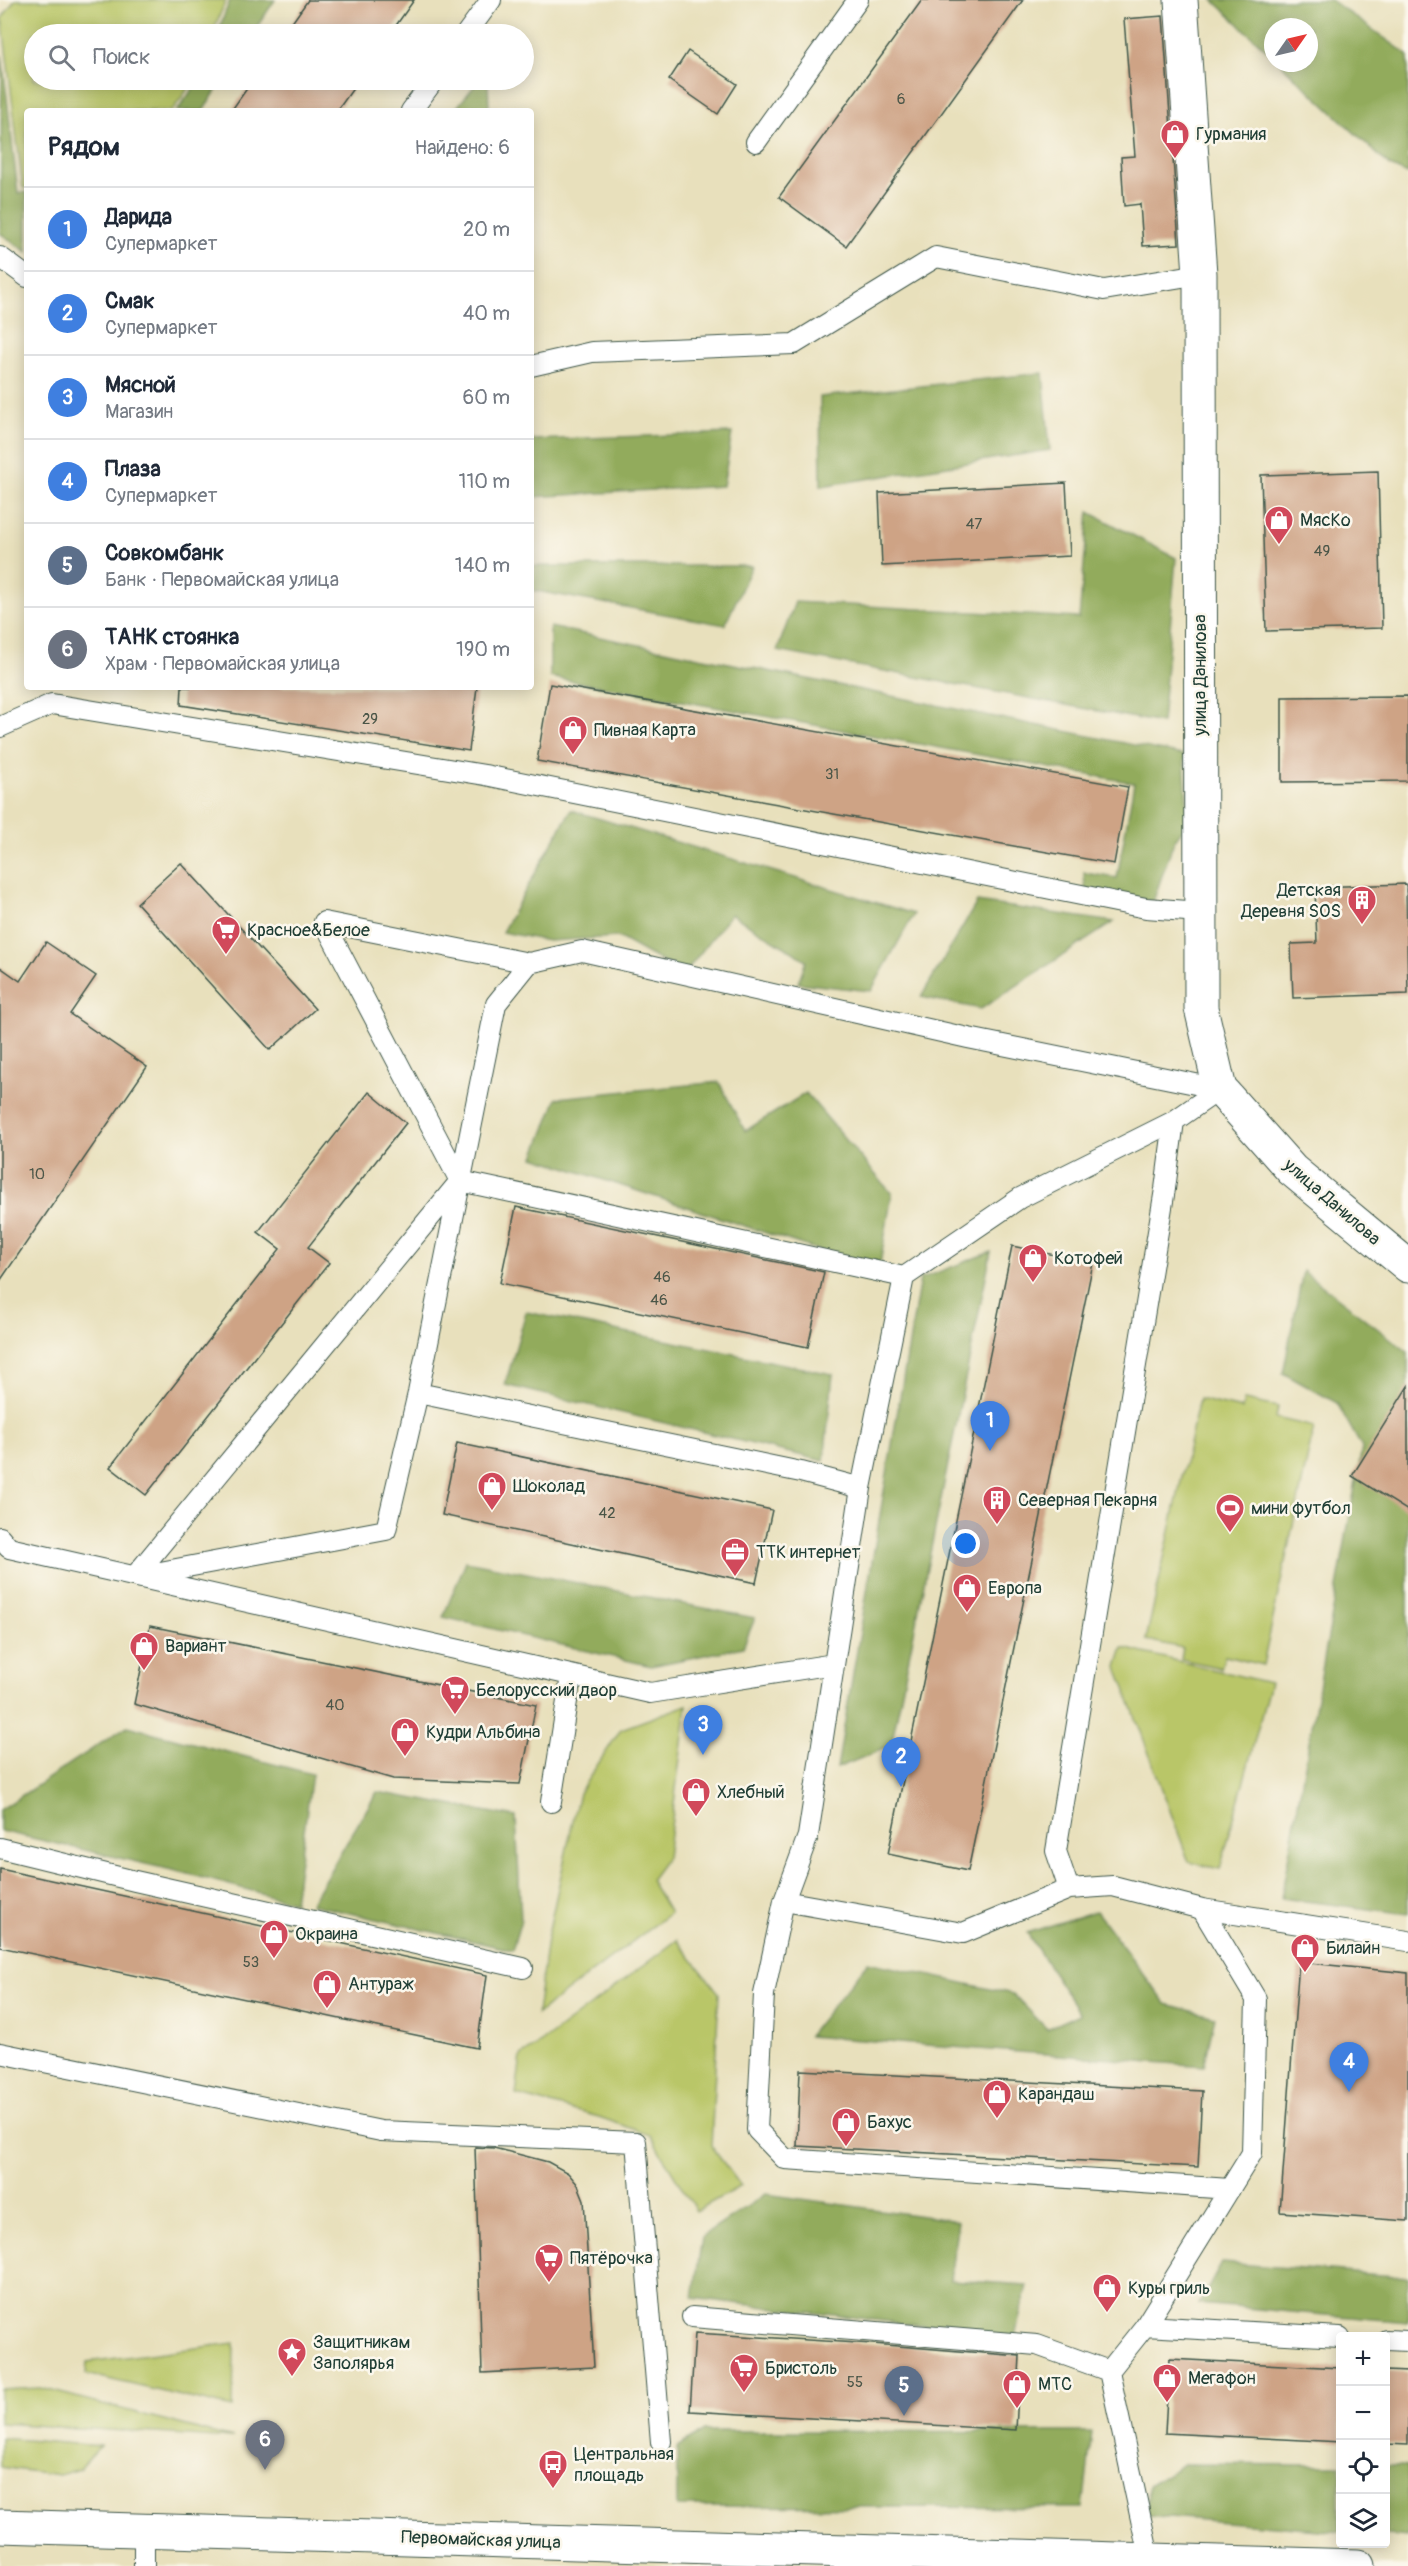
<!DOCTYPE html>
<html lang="ru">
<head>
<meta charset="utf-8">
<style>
  :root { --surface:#fff; --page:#f2f2f3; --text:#1f2937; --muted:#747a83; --line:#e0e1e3; --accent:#d1495b }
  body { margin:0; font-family:Pangolin,sans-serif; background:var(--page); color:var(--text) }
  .controls { position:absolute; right:18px; bottom:18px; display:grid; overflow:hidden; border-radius:6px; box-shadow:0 3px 15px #0003 }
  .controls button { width:54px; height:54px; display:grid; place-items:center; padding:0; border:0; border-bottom:2px solid var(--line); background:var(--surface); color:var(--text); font:30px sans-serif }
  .compass { position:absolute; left:1264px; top:18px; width:54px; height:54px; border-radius:50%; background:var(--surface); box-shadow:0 3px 15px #0003; rotate:56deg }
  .you { position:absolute; left:966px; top:1544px; width:21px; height:21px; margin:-15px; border:4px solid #fff; border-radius:50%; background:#1a73e8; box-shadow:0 0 0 9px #1a73e833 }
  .badge { display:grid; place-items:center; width:39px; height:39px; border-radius:50%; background:var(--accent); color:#fff; font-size:20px; font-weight:700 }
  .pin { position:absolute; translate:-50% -50px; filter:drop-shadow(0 2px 3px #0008) }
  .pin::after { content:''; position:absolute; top:32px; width:21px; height:18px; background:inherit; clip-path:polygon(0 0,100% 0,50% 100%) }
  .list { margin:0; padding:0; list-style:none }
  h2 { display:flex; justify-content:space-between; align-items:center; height:78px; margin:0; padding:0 24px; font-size:26px }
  h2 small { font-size:20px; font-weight:400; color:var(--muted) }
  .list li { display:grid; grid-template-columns:39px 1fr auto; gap:18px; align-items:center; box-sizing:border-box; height:84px; padding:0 24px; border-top:2px solid var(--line) }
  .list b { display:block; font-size:22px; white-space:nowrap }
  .list p { margin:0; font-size:20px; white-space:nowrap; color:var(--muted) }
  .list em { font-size:20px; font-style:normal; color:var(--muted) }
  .icon { flex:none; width:33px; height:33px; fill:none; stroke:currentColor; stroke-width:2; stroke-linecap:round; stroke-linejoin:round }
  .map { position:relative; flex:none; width:1408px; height:2566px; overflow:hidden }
  .search { position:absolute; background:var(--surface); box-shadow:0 3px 15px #0003; left:24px; top:24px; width:510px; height:66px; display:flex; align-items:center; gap:15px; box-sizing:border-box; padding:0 21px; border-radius:33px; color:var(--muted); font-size:22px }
  .panel { position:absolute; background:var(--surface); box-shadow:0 3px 15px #0003; left:24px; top:108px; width:510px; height:582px; border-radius:6px }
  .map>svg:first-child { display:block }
</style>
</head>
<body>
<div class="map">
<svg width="1408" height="2566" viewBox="0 0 1408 2566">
  <rect width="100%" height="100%" fill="#fbf7ec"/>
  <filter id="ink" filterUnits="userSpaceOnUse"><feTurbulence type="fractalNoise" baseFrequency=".0167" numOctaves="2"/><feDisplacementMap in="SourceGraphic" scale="12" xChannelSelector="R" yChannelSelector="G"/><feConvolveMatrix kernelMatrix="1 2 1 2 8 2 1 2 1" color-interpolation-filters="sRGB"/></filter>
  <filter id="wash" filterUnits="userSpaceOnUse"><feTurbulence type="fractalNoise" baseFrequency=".008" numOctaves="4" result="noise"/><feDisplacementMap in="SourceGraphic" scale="24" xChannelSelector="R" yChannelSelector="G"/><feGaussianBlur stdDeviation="1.35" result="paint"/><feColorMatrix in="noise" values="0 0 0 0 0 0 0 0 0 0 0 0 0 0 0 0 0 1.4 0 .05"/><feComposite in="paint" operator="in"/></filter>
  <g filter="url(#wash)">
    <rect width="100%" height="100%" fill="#e8e0bc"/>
    <path fill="#b9c668" stroke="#6c824e" stroke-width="1.5" d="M 15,0 L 226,0 L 212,34 L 34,34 L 34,80 L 194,80 L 172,111 L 27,111 L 27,188 L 23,188 L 2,18 Z
      M 1199,1399 L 1242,1409 L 1244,1400 L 1278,1407 L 1276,1418 L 1314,1427 L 1263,1665 L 1225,1656 L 1221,1668 L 1181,1659 L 1183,1648 L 1146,1640 Z
      M 1123,1648 L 1270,1683 L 1220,1869 L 1189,1862 L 1117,1667 Z
      M 687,1705 L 667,1857 L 650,1880 L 670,1913 L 537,2014 L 547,1939 L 579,1793 L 621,1729 Z
      M 677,1940 L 719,1993 L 711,2146 L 741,2186 L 696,2211 L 650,2135 L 599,2117 L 516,2095 L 521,2056 L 541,2043 Z
      M 234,2343 L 233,2408 L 86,2374 L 87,2362 Z
      M 41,2388 L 233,2438 L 0,2423 L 0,2390 Z
      M 0,2438 L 100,2446 L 80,2469 L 59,2475 L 0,2467 Z"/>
    <path fill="#92ab5c" stroke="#587448" stroke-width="1.5" d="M 230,0 L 275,0 L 252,34 L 217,34 Z
      M 1213,0 L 1331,0 L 1408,55 L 1408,174 L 1390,166 L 1280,63 L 1309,63 L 1309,27 L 1273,27 L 1273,56 Z
      M 2,55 L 18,193 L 27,192 L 27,252 L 0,233 Z
      M 199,80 L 223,80 L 203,111 L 177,111 Z
      M 479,80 L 488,80 L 489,111 L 454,111 Z
      M 1043,373 L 1050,450 L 821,486 L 820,397 Z
      M 732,433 L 723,486 L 531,497 L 531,440 Z
      M 1089,512 L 1176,558 L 1162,723 L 777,651 L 795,602 L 1079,618 Z
      M 531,566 L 752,566 L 725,625 L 531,590 Z
      M 550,627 L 1184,755 L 1188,822 L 1174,841 L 1153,902 L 1085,889 L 1084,873 L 1117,878 L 1134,783 L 550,677 Z
      M 571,810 L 914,914 L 871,991 L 798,983 L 806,960 L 731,914 L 684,974 L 618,937 L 548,941 L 502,932 Z
      M 977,902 L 1114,922 L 981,1009 L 921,997 Z
      M 719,1082 L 745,1131 L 806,1093 L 892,1194 L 879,1270 L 534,1157 L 557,1098 Z
      M 991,1252 L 891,1746 L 837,1768 L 920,1279 Z
      M 1303,1271 L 1408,1352 L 1408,1914 L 1281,1898 L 1362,1448 L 1337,1403 L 1283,1373 Z
      M 526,1312 L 833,1374 L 824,1461 L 505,1385 Z
      M 466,1561 L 755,1618 L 743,1647 L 651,1666 L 443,1617 Z
      M 127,1726 L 312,1774 L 294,1902 L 181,1872 L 0,1831 L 0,1810 Z
      M 377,1792 L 516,1817 L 521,1920 L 512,1950 L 310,1904 Z
      M 1096,1911 L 1166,2004 L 1215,2017 L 1204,2066 L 808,2036 L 868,1962 L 1013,1994 L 1047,2029 L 1080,2014 L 1027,1933 Z
      M 766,2194 L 958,2221 L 950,2280 L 1027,2285 L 1015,2337 L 693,2298 L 702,2237 Z
      M 1222,2263 L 1408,2277 L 1408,2322 L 1199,2304 Z
      M 704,2431 L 1092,2432 L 1083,2508 L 677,2506 L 677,2447 Z
      M 1183,2464 L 1340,2465 L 1340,2532 L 1147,2515 L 1148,2486 Z
      M 1386,2465 L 1408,2465 L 1408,2537 L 1386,2535 Z"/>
    <g id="blocks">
      <path fill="#cea385" d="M 308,0 L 414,0 L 390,34 L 284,34 Z
        M 922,0 L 1023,0 L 846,246 L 779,197 Z
        M 1163,16 L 1179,244 L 1143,246 L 1140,204 L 1124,206 L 1121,157 L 1135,156 L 1124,19 Z
        M 688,51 L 737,84 L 718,114 L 669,80 Z
        M 253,80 L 359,80 L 337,111 L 231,111 Z
        M 1378,471 L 1382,628 L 1266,631 L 1261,475 Z
        M 1066,483 L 1070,556 L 882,566 L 879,493 Z
        M 550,684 L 1128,787 L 1114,864 L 537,761 Z
        M 182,687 L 477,687 L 469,751 L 181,705 Z
        M 1408,696 L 1408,781 L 1282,782 L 1282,697 Z
        M 181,863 L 315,1009 L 270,1050 L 137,903 Z
        M 1406,884 L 1408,994 L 1293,998 L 1291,944 L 1317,943 L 1315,887 Z
        M 46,942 L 96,976 L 70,1014 L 147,1067 L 0,1281 L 0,967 L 20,981 Z
        M 369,1092 L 406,1123 L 308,1247 L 329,1263 L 146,1495 L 110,1467 L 280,1249 L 258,1232 Z
        M 516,1207 L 824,1272 L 808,1347 L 500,1283 Z
        M 1012,1246 L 1093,1263 L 968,1871 L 888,1854 Z
        M 1408,1386 L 1408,1511 L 1352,1476 Z
        M 457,1443 L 772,1510 L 756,1583 L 442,1515 Z
        M 150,1626 L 536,1705 L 520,1784 L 393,1779 L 134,1704 Z
        M 0,1869 L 487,1975 L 477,2048 L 0,1947 Z
        M 1299,1962 L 1408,1973 L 1408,2221 L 1280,2212 Z
        M 800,2070 L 1202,2091 L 1198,2167 L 797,2146 Z
        M 475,2147 L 494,2148 L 548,2162 L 568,2173 L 578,2185 L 584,2200 L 594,2367 L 482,2373 Z
        M 695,2333 L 873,2344 L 1020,2356 L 1016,2430 L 690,2411 Z
        M 1169,2359 L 1341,2368 L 1341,2442 L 1165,2433 Z
        M 1386,2371 L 1408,2372 L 1408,2445 L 1386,2444 Z"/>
    </g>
  </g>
  <g filter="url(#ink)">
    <use href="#blocks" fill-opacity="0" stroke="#3d5548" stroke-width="1.5"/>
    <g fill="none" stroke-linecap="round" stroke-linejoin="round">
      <g stroke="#3d5548" stroke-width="22">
        <path id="lane" d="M 466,34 L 491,0
          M 411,111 L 434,80
          M 756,142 L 858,0
          M 0,257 L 27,277
          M 531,366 L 592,352 L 794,344 L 936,257 L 1104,290 L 1200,274
          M 0,727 L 52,704 L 485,775 L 1146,908 L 1200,912
          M 460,1181 L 324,922 L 529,963 L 582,951 L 968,1038 L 1220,1089
          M 418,1393 L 801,1472 L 861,1488
          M 0,1537 L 9,1548 L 650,1693 L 834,1664
          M 144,1575 L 386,1530 L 418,1393 L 496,1004 L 529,963
          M 135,1576 L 460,1181 L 904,1277
          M 551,1802 L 571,1676
          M 0,1848 L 135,1881 L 523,1968
          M 1069,1889 L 1056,1851 L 1165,1189 L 1174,1121
          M 784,1901 L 764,1994 L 757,2130 L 785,2159 L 1230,2189
          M 1202,1909 L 1408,1941
          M 0,2053 L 381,2131 L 636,2142 L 661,2442
          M 692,2317 L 1037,2345 L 1109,2371
          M 1145,2326 L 1340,2337
          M 1386,2340 L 1408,2341
          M 144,2566 L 144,2530
          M 1151,2566 L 1109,2371 L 1145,2326 L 1252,2153 L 1256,1999 L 1202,1909 L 1113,1886 L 1069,1889 L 963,1933 L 784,1901 L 808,1836 L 861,1488 L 904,1277 L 1020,1198 L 1174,1121 L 1220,1089"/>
      </g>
      <g stroke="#3d5548" stroke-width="35">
        <path id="street" d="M 1181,0 L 1200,274 L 1201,1008 L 1220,1089 L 1292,1170 L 1408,1266"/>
      </g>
      <g stroke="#3d5548" stroke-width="35">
        <path id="secondary" d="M 0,2526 L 1358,2566"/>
      </g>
      <use href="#lane" stroke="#fff" stroke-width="20"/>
      <use href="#street" stroke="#fff" stroke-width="33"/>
      <use href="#secondary" stroke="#fff" stroke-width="33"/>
    </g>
  </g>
  <defs>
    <g id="shop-pin" transform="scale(1.5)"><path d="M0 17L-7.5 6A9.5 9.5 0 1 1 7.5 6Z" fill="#d1495b" stroke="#fbf7ec"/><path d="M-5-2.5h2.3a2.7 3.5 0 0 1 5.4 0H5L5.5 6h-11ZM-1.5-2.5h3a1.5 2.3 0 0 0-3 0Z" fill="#fff"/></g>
    <g id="building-pin" transform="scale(1.5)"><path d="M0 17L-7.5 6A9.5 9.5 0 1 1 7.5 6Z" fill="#d1495b" stroke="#fbf7ec"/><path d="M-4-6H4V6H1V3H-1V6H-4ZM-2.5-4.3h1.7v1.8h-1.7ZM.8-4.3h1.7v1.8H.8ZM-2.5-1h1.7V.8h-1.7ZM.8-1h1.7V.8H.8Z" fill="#fff"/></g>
    <g id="supermarket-pin" transform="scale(1.5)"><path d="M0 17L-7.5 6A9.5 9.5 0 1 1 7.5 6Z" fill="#d1495b" stroke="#fbf7ec"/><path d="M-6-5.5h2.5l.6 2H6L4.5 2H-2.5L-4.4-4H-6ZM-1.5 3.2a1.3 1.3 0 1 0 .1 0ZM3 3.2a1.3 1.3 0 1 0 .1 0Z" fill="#fff"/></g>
    <g id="stadium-pin" transform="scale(1.5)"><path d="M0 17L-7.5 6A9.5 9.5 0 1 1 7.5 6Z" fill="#d1495b" stroke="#fbf7ec"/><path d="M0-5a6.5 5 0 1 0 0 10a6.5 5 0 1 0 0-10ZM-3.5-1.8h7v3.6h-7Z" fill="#fff"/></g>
    <g id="office-pin" transform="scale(1.5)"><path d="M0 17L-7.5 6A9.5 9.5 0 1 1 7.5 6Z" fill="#d1495b" stroke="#fbf7ec"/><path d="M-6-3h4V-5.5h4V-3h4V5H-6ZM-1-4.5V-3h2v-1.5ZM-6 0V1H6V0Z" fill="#fff"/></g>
    <g id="sight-pin" transform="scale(1.5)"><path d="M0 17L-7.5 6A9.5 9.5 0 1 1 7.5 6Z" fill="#d1495b" stroke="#fbf7ec"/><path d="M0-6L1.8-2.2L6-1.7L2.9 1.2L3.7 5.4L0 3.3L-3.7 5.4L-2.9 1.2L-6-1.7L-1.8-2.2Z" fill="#fff"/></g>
    <g id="bus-pin" transform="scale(1.5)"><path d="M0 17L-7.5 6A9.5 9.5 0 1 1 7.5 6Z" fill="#d1495b" stroke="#fbf7ec"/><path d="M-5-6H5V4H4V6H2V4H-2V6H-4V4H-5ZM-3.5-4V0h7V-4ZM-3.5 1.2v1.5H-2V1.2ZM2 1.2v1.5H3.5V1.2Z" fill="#fff"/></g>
  </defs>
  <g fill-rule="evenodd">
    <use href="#shop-pin" x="1175" y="134"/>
    <use href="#shop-pin" x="1279" y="520"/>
    <use href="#shop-pin" x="573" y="730"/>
    <use href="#building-pin" x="1362" y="900"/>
    <use href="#supermarket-pin" x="226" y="930"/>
    <use href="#shop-pin" x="1033" y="1258"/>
    <use href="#shop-pin" x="492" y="1486"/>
    <use href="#building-pin" x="997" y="1500"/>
    <use href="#stadium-pin" x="1230" y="1508"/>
    <use href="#office-pin" x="735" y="1552"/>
    <use href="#shop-pin" x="967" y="1588"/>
    <use href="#shop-pin" x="144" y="1646"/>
    <use href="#supermarket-pin" x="455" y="1690"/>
    <use href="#shop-pin" x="405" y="1732"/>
    <use href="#shop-pin" x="696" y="1792"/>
    <use href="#shop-pin" x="274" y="1934"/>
    <use href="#shop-pin" x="1305" y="1948"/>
    <use href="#shop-pin" x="327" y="1984"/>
    <use href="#shop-pin" x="997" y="2094"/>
    <use href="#shop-pin" x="846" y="2122"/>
    <use href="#supermarket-pin" x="549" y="2258"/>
    <use href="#shop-pin" x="1107" y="2288"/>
    <use href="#sight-pin" x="292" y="2352"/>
    <use href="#supermarket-pin" x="744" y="2368"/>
    <use href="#shop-pin" x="1167" y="2378"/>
    <use href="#shop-pin" x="1017" y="2384"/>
    <use href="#bus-pin" x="553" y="2464"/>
  </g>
  <g text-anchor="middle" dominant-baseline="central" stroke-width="5" stroke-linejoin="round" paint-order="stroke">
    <g font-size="15" fill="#4b5648">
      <text x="901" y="99">6</text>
      <text x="974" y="524">47</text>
      <text x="1322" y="551">49</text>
      <text x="370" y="719">29</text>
      <text x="832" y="774">31</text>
      <text x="37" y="1174">10</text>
      <text x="662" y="1277">46</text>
      <text x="659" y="1300">46</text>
      <text x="607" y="1513">42</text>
      <text x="335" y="1705">40</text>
      <text x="251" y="1962">53</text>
      <text x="855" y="2382">55</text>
    </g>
    <g font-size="18" fill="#1f3d34" stroke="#fbf7ec" text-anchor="start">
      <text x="1196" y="134">Гурмания</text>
      <text x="1300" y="520">МясКо</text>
      <text x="594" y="730">Пивная Карта</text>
      <text x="1341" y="890" text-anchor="end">Детская<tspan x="1341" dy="21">Деревня SOS</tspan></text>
      <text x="247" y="930">Красное&amp;Белое</text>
      <text x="1054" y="1258">Котофей</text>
      <text x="513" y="1486">Шоколад</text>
      <text x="1018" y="1500">Северная Пекарня</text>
      <text x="1251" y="1508">мини футбол</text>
      <text x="756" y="1552">ТТК интернет</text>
      <text x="988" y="1588">Европа</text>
      <text x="165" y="1646">Вариант</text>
      <text x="476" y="1690">Белорусский двор</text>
      <text x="426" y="1732">Кудри Альбина</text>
      <text x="717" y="1792">Хлебный</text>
      <text x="295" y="1934">Окраина</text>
      <text x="1326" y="1948">Билайн</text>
      <text x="348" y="1984">Антураж</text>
      <text x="1018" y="2094">Карандаш</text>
      <text x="867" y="2122">Бахус</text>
      <text x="570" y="2258">Пятёрочка</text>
      <text x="1128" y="2288">Куры гриль</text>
      <text x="313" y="2342">Защитникам<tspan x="313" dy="21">Заполярья</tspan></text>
      <text x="765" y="2368">Бристоль</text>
      <text x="1188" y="2378">Мегафон</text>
      <text x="1038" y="2384">МТС</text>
      <text x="574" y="2454">Центральная<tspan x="574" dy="21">площадь</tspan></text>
    </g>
    <g font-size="18" fill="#1f3d34" stroke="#fbf7ec">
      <text transform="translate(1200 675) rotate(-90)">улица Данилова</text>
      <text transform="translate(1332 1202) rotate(41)">улица Данилова</text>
      <text transform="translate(481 2540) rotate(2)">Первомайская улица</text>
    </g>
  </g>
</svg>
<div class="controls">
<button>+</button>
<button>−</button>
<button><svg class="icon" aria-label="locate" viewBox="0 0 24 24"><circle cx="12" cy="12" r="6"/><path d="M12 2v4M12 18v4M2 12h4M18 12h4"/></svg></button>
<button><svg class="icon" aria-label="layers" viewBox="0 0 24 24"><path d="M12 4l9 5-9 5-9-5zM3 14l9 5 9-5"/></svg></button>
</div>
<svg class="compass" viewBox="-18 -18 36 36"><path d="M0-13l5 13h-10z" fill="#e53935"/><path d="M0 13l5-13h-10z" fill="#747a83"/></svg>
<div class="you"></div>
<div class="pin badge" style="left:990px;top:1451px;background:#3f7fe0">1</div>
<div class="pin badge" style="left:901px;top:1787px;background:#3f7fe0">2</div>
<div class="pin badge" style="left:703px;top:1755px;background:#3f7fe0">3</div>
<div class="pin badge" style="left:1349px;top:2092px;background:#3f7fe0">4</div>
<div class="pin badge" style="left:904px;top:2416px;background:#5c6f8a">5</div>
<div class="pin badge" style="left:265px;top:2470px;background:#6b7280">6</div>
<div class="search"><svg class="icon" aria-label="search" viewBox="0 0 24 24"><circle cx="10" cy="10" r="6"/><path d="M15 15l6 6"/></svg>Поиск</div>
<section class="panel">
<h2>Рядом<small>Найдено: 6</small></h2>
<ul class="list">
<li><span class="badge" style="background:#3f7fe0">1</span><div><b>Дарида</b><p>Супермаркет</p></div><em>20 m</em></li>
<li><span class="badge" style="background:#3f7fe0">2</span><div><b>Смак</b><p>Супермаркет</p></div><em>40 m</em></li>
<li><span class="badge" style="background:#3f7fe0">3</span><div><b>Мясной</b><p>Магазин</p></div><em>60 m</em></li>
<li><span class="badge" style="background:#3f7fe0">4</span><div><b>Плаза</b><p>Супермаркет</p></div><em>110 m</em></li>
<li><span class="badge" style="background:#5c6f8a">5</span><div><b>Совкомбанк</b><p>Банк · Первомайская улица</p></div><em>140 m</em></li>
<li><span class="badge" style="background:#6b7280">6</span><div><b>ТАНК стоянка</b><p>Храм · Первомайская улица</p></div><em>190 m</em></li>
</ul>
</section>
</div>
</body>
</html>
